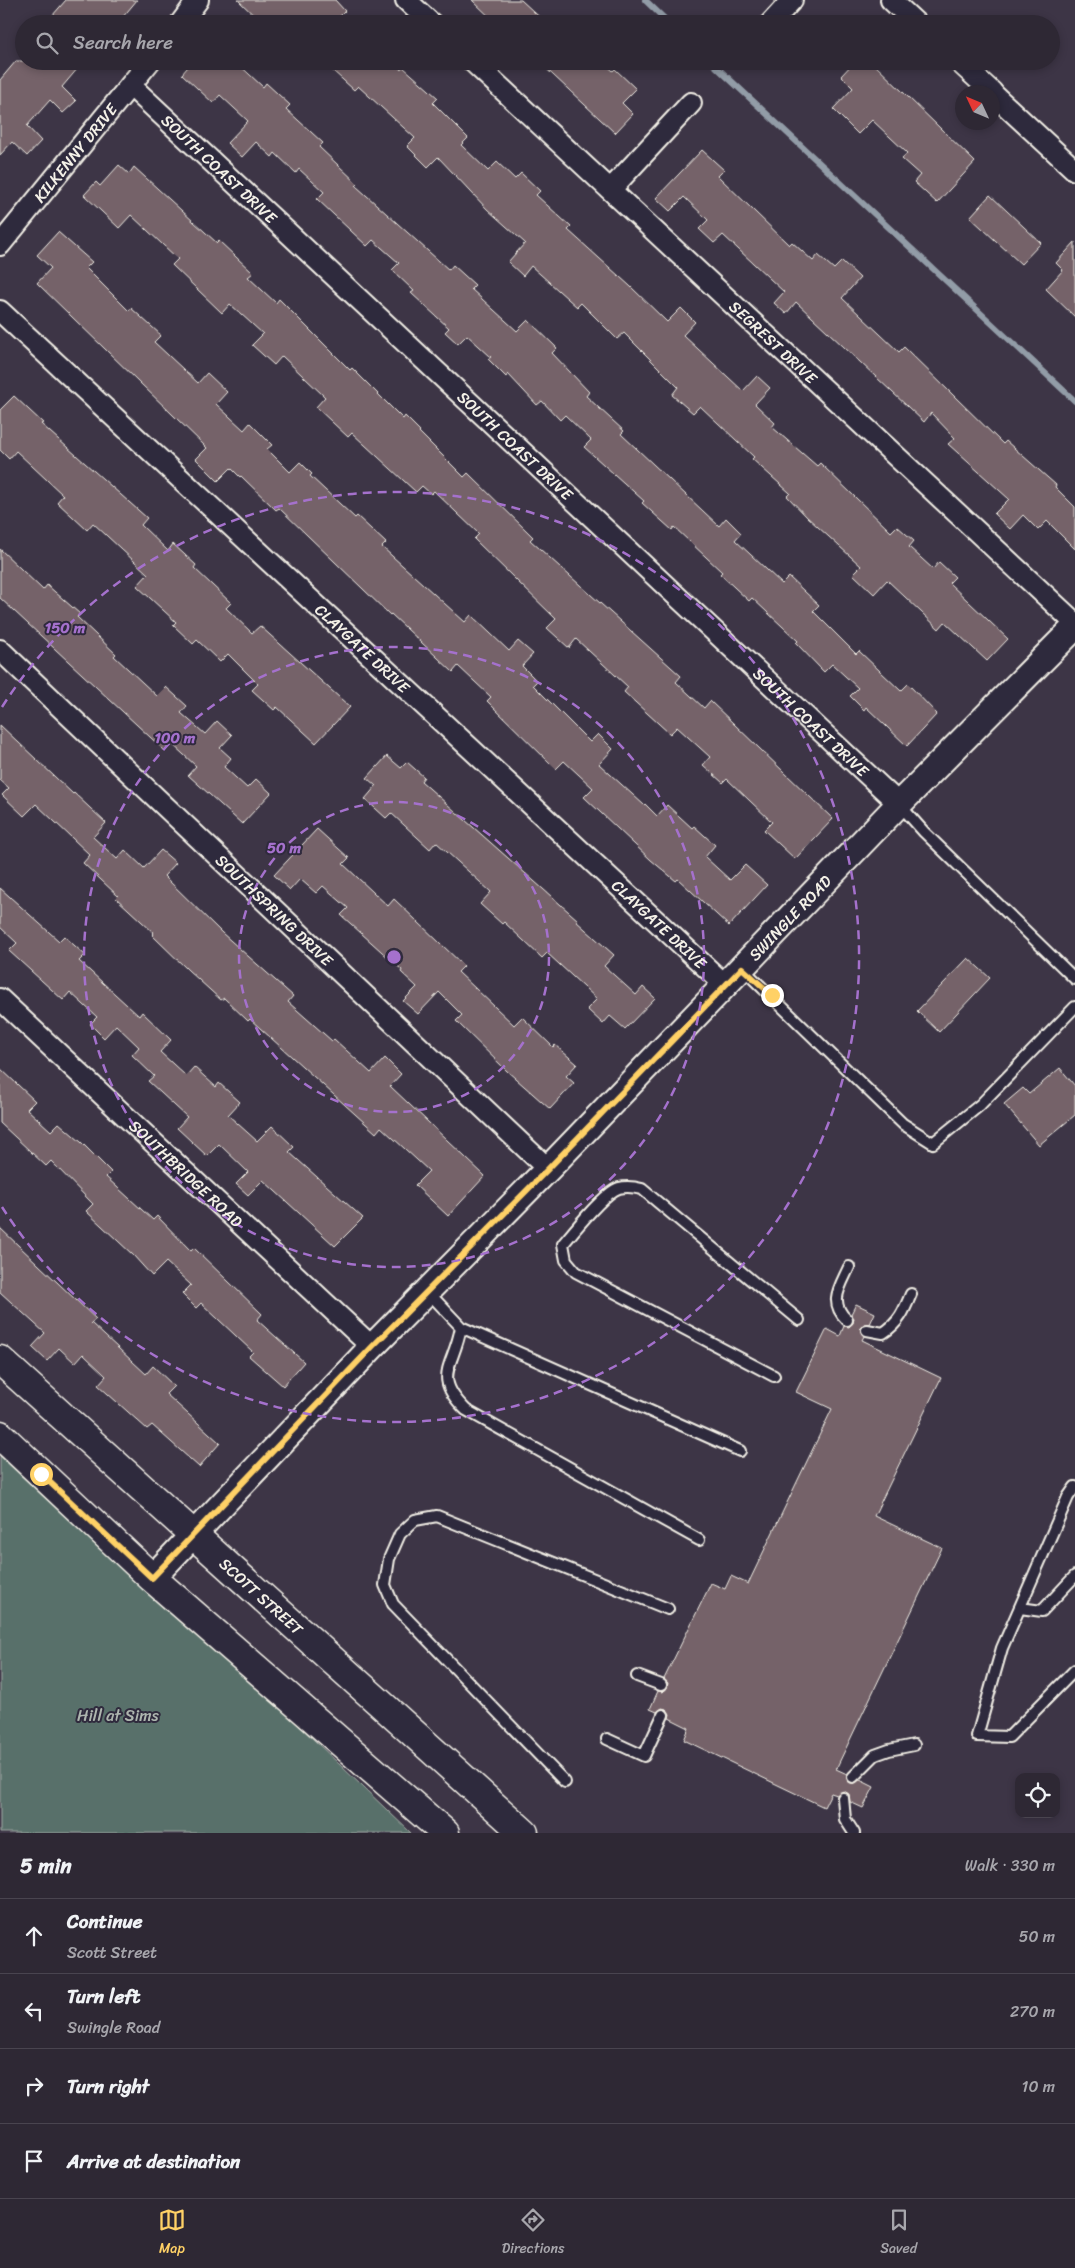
<!DOCTYPE html>
<html lang="en">
<head>
<meta charset="utf-8">
<style>
  :root { --surface:#2e2834; --page:#3a3440; --text:#f1f3f6; --muted:#a7a6ac; --line:#49444f; --accent:#ffd166 }
  body { margin:0; font-family:Sriracha,sans-serif; background:var(--page); color:var(--text) }
  .controls { position:absolute; right:15px; bottom:15px; display:grid; overflow:hidden; border-radius:10px; box-shadow:0 2px 8px #0003 }
  .controls button { width:45px; height:45px; display:grid; place-items:center; padding:0; border:0; border-bottom:1px solid var(--line); background:var(--surface); color:var(--text); font:25px sans-serif }
  .compass { position:absolute; left:955px; top:85px; width:45px; height:45px; border-radius:50%; background:var(--surface); box-shadow:0 2px 8px #0003; rotate:314deg }
  .stop { position:absolute; width:15px; height:15px; margin:-11px; border:4px solid #ffd166; border-radius:50%; background:#fff }
  .stop.end { background:#ffd166; border-color:#fff; box-shadow:0 1px 5px #0008 }
  .list { margin:0; padding:0; list-style:none }
  h2 { display:flex; justify-content:space-between; align-items:center; height:65px; margin:0; padding:0 20px; font-size:21px }
  h2 small { font-size:16px; font-weight:400; color:var(--muted) }
  .list li { display:grid; grid-template-columns:32px 1fr auto; gap:15px; align-items:center; box-sizing:border-box; height:75px; padding:0 20px; border-top:1px solid var(--line) }
  .list b { display:block; font-size:19px; white-space:nowrap }
  .list p { margin:0; font-size:16px; white-space:nowrap; color:var(--muted) }
  .list em { font-size:16px; font-style:normal; color:var(--muted) }
  .icon { flex:none; width:28px; height:28px; fill:none; stroke:currentColor; stroke-width:2; stroke-linecap:round; stroke-linejoin:round }
  .map { position:relative; flex:none; width:1075px; height:1833px; overflow:hidden }
  .search { position:absolute; background:var(--surface); box-shadow:0 2px 8px #0003; left:15px; right:15px; top:15px; height:55px; display:flex; align-items:center; gap:12px; box-sizing:border-box; padding:0 18px; border-radius:28px; color:var(--muted); font-size:19px }
  .sheet { height:365px; background:var(--surface) }
  nav { display:flex; justify-content:space-around; align-items:center; box-sizing:border-box; height:70px; border-top:1px solid var(--line); background:var(--surface); font-size:14px; color:var(--muted) }
  nav a { display:grid; justify-items:center; gap:2px }
  nav .on { color:var(--accent) }
  .map>svg:first-child { display:block }
</style>
</head>
<body>
<div class="map">
<svg width="1075" height="1833" viewBox="0 0 1075 1833">
  <rect width="100%" height="100%" fill="#3d3546"/>
  <filter id="ink" filterUnits="userSpaceOnUse"><feTurbulence type="fractalNoise" baseFrequency=".02" numOctaves="2"/><feDisplacementMap in="SourceGraphic" scale="10" xChannelSelector="R" yChannelSelector="G"/><feConvolveMatrix kernelMatrix="1 2 1 2 8 2 1 2 1" color-interpolation-filters="sRGB"/></filter>
  <g filter="url(#ink)">
    <path fill="#596f6a" stroke="#a6b0a9" d="M 0,1439 L 411,1833 L 0,1833 Z"/>
    <g fill="none" stroke-linecap="round" stroke-linejoin="round">
      <path stroke="#929ca7" stroke-width="6" d="M 645,0 L 670,24
        M 710,61 L 1075,401"/>
    </g>
    <path fill="#756269" stroke="#f4f1e8" d="M 66,0 L 137,0 L 117,24 L 45,24 Z
      M 238,0 L 335,0 L 345,11 L 340,16 L 348,24 L 263,24 Z
      M 472,0 L 521,0 L 547,24 L 497,24 Z
      M 16,61 L 84,61 L 62,87 L 76,101 L 63,113 L 50,100 L 27,126 L 41,141 L 27,156 L 12,142 L 0,155 L 0,80 Z
      M 193,61 L 235,61 L 263,87 L 266,83 L 290,105 L 286,109 L 323,143 L 319,147 L 358,184 L 356,186 L 449,270 L 453,265 L 475,285 L 471,289 L 517,331 L 528,320 L 557,348 L 552,353 L 589,392 L 586,396 L 624,431 L 621,434 L 719,526 L 726,518 L 741,533 L 735,540 L 782,584 L 789,577 L 819,605 L 813,611 L 856,654 L 859,651 L 901,691 L 908,684 L 937,714 L 907,746 L 866,707 L 864,710 L 850,696 L 858,688 L 832,664 L 824,672 L 796,643 L 798,641 L 752,598 L 749,601 L 720,574 L 722,572 L 674,527 L 672,530 L 642,503 L 644,501 L 584,447 L 591,440 L 565,415 L 560,420 L 542,401 L 537,405 L 508,374 L 506,377 L 488,359 L 491,357 L 467,335 L 458,344 L 445,332 L 449,328 L 411,293 L 414,291 L 392,270 L 399,263 L 373,240 L 367,246 L 317,199 L 324,192 L 299,169 L 296,173 L 275,153 L 272,157 L 256,142 L 242,157 L 227,143 L 248,121 L 220,95 L 213,103 L 182,74 Z
      M 341,61 L 392,61 L 401,70 L 403,67 L 438,98 L 433,103 L 468,138 L 461,145 L 488,171 L 497,162 L 515,179 L 521,173 L 540,191 L 536,195 L 571,227 L 568,230 L 630,286 L 667,322 L 681,308 L 695,322 L 683,335 L 743,391 L 757,376 L 770,388 L 755,404 L 775,423 L 772,427 L 817,466 L 820,463 L 891,532 L 897,526 L 914,541 L 909,547 L 933,569 L 939,562 L 955,577 L 949,583 L 1008,639 L 987,661 L 945,622 L 939,629 L 887,580 L 874,594 L 853,574 L 861,566 L 807,517 L 787,496 L 790,493 L 752,459 L 754,457 L 700,406 L 693,413 L 672,395 L 678,387 L 624,333 L 617,339 L 581,303 L 577,307 L 531,266 L 523,276 L 508,262 L 525,243 L 487,209 L 438,157 L 428,167 L 407,146 L 415,138 L 358,86 L 354,90 L 332,70 Z
      M 538,61 L 602,61 L 613,71 L 615,69 L 636,89 L 622,103 L 633,114 L 615,133 Z
      M 855,61 L 871,61 L 975,162 L 937,203 L 914,182 L 920,175 L 902,159 L 907,153 L 872,120 L 858,134 L 833,109 L 853,88 L 841,76 Z
      M 702,150 L 724,170 L 718,176 L 789,245 L 792,242 L 813,261 L 818,255 L 834,269 L 842,261 L 860,278 L 842,298 L 899,352 L 904,347 L 1003,444 L 1006,441 L 1056,485 L 1055,487 L 1075,507 L 1075,549 L 1047,521 L 1038,530 L 1023,515 L 1010,529 L 994,514 L 1009,499 L 948,444 L 955,438 L 931,413 L 924,422 L 796,302 L 786,314 L 774,303 L 784,292 L 723,235 L 714,243 L 699,229 L 708,220 L 684,197 L 670,211 L 656,198 Z
      M 119,165 L 129,174 L 134,167 L 217,243 L 219,241 L 253,273 L 248,277 L 276,303 L 279,299 L 350,370 L 352,368 L 403,419 L 405,416 L 420,431 L 419,432 L 464,477 L 468,473 L 533,537 L 530,540 L 681,676 L 676,682 L 704,708 L 710,701 L 833,819 L 795,859 L 764,830 L 772,822 L 727,779 L 723,783 L 703,765 L 710,757 L 677,727 L 670,734 L 624,692 L 628,687 L 576,639 L 569,648 L 547,628 L 556,619 L 474,539 L 479,534 L 434,491 L 431,494 L 422,486 L 416,492 L 352,433 L 348,437 L 316,407 L 325,397 L 282,356 L 274,365 L 252,345 L 263,334 L 230,304 L 222,313 L 172,265 L 178,259 L 131,215 L 119,228 L 84,195 L 96,182 L 100,186 Z
      M 990,195 L 1041,243 L 1021,264 L 970,217 Z
      M 58,232 L 92,262 L 86,268 L 129,311 L 131,308 L 161,335 L 154,342 L 198,383 L 207,373 L 227,392 L 216,404 L 244,430 L 250,423 L 272,445 L 267,449 L 290,472 L 300,462 L 312,474 L 310,476 L 355,518 L 357,516 L 386,543 L 382,547 L 465,622 L 471,615 L 509,651 L 518,641 L 533,654 L 522,666 L 537,681 L 533,685 L 590,742 L 598,734 L 613,749 L 599,764 L 644,805 L 645,804 L 657,816 L 667,805 L 692,828 L 694,826 L 715,845 L 705,857 L 730,880 L 745,865 L 767,885 L 729,926 L 678,879 L 676,881 L 651,860 L 584,797 L 593,788 L 564,761 L 556,769 L 487,701 L 491,697 L 458,666 L 453,672 L 391,614 L 390,615 L 279,508 L 276,510 L 241,476 L 240,477 L 231,468 L 218,481 L 196,459 L 207,448 L 37,283 L 51,268 L 37,255 Z
      M 1075,242 L 1075,317 L 1046,289 L 1063,270 L 1056,263 Z
      M 14,396 L 43,423 L 41,424 L 147,518 L 141,525 L 168,551 L 173,544 L 196,565 L 194,568 L 231,603 L 226,608 L 252,633 L 260,626 L 350,707 L 316,743 L 277,707 L 274,710 L 252,690 L 258,684 L 228,654 L 220,662 L 197,640 L 193,644 L 173,625 L 176,622 L 137,586 L 148,574 L 93,523 L 87,530 L 57,502 L 63,495 L 16,451 L 9,459 L 0,450 L 0,410 Z
      M 0,549 L 43,590 L 47,585 L 80,614 L 77,617 L 116,654 L 114,656 L 157,696 L 166,687 L 187,706 L 181,713 L 205,734 L 217,721 L 232,735 L 220,748 L 231,758 L 224,767 L 247,788 L 256,779 L 271,793 L 242,824 L 188,775 L 196,766 L 171,743 L 164,750 L 0,598 Z
      M 0,725 L 73,794 L 74,793 L 106,823 L 93,837 L 117,859 L 125,850 L 144,868 L 161,850 L 176,863 L 164,876 L 222,933 L 293,996 L 288,1002 L 332,1041 L 334,1039 L 371,1073 L 385,1058 L 401,1074 L 390,1086 L 485,1176 L 448,1216 L 415,1185 L 429,1171 L 381,1127 L 376,1133 L 250,1019 L 248,1021 L 224,998 L 221,1000 L 188,970 L 152,935 L 154,933 L 116,898 L 118,896 L 83,863 L 90,855 L 36,804 L 24,816 L 2,795 L 9,788 L 0,780 Z
      M 387,756 L 401,768 L 407,762 L 424,777 L 421,781 L 578,920 L 576,921 L 614,955 L 604,966 L 636,995 L 643,987 L 655,998 L 625,1029 L 610,1016 L 603,1024 L 587,1009 L 597,999 L 547,953 L 542,958 L 504,922 L 502,924 L 480,904 L 491,892 L 436,842 L 430,849 L 391,813 L 386,818 L 365,799 L 376,786 L 367,778 Z
      M 317,829 L 349,858 L 343,864 L 388,906 L 394,899 L 464,966 L 458,972 L 514,1025 L 522,1017 L 553,1047 L 555,1045 L 577,1064 L 566,1076 L 574,1083 L 550,1109 L 507,1071 L 456,1021 L 462,1015 L 439,992 L 418,1014 L 403,1001 L 417,987 L 401,972 L 402,970 L 341,915 L 348,908 L 323,886 L 316,893 L 300,879 L 290,890 L 274,875 Z
      M 0,888 L 59,941 L 64,936 L 85,955 L 79,961 L 139,1016 L 142,1012 L 171,1040 L 160,1052 L 186,1076 L 194,1067 L 216,1087 L 219,1083 L 240,1102 L 228,1115 L 257,1141 L 272,1126 L 294,1147 L 289,1152 L 363,1218 L 335,1246 L 263,1180 L 248,1195 L 236,1184 L 248,1172 L 219,1144 L 207,1156 L 177,1128 L 187,1117 L 148,1081 L 154,1076 L 132,1055 L 139,1047 L 116,1025 L 104,1038 L 90,1024 L 97,1017 L 70,992 L 63,1000 L 9,951 L 17,943 L 0,927 Z
      M 968,958 L 990,978 L 939,1032 L 917,1011 Z
      M 0,1068 L 35,1101 L 27,1109 L 51,1131 L 59,1123 L 81,1142 L 111,1172 L 106,1177 L 153,1220 L 157,1216 L 191,1251 L 194,1248 L 262,1314 L 257,1320 L 304,1362 L 283,1386 L 249,1356 L 253,1352 L 201,1303 L 196,1308 L 182,1294 L 191,1285 L 166,1262 L 152,1276 L 133,1255 L 86,1211 L 93,1204 L 51,1161 L 46,1166 L 0,1123 Z
      M 1060,1068 L 1075,1086 L 1075,1115 L 1039,1145 L 1004,1104 L 1023,1088 L 1029,1094 Z
      M 0,1228 L 96,1319 L 91,1323 L 146,1374 L 153,1366 L 174,1386 L 166,1394 L 220,1443 L 199,1467 L 152,1425 L 147,1429 L 98,1385 L 106,1376 L 83,1354 L 75,1363 L 59,1348 L 47,1361 L 32,1347 L 45,1333 L 0,1292 Z
      M 856,1304 L 875,1313 L 870,1324 L 864,1324 L 860,1328 L 864,1336 L 862,1340 L 941,1378 L 874,1516 L 942,1548 L 836,1769 L 847,1774 L 847,1779 L 851,1783 L 860,1780 L 874,1787 L 863,1808 L 850,1802 L 849,1794 L 843,1791 L 837,1795 L 831,1793 L 824,1807 L 684,1740 L 689,1728 L 669,1718 L 670,1714 L 666,1709 L 662,1708 L 657,1712 L 650,1709 L 658,1691 L 663,1692 L 667,1688 L 668,1683 L 664,1679 L 711,1583 L 725,1589 L 731,1576 L 748,1584 L 832,1409 L 796,1392 L 827,1329 L 840,1336 L 844,1326 L 849,1327 L 853,1323 L 854,1318 L 851,1314 Z"/>
    <g fill="none" stroke-linecap="round" stroke-linejoin="round">
      <g stroke="#f4f1e8" stroke-width="14">
        <path id="service" d="M 899,804 L 924,832 L 1075,979
          M 742,968 L 903,1124 L 933,1143 L 980,1105 L 1075,1007
          M 428,1292 L 461,1327 C 454,1367 431,1376 466,1410 L 699,1540
          M 847,1320 C 828,1302 840,1287 849,1267
          M 461,1327 L 740,1451
          M 867,1330 L 883,1333 C 899,1323 904,1311 911,1294
          M 774,1376 L 576,1272 L 566,1260 L 563,1244 C 573,1232 605,1192 619,1188 C 627,1186 634,1187 642,1189 L 799,1320
          M 1075,1487 L 1068,1497 L 1002,1648 L 977,1736 L 1009,1737 L 1075,1670
          M 1020,1608 L 1042,1611 L 1075,1576
          M 637,1676 L 661,1685
          M 607,1739 L 644,1756 L 663,1715
          M 853,1777 L 875,1755 L 889,1750 L 914,1745
          M 565,1782 L 393,1604 L 385,1585 L 389,1559 L 400,1534 L 415,1520 L 437,1516 L 668,1609
          M 843,1798 L 845,1819 L 854,1833"/>
      </g>
      <g stroke="#f4f1e8" stroke-width="24">
        <g id="minor">
          <path d="M 406,0 L 432,24"/>
          <path d="M 891,0 L 917,24"/>
          <path d="M 180,24 L 198,0"/>
          <path d="M 770,24 L 792,0"/>
          <path id="s1" d="M 472,61 L 1075,623"/>
          <path d="M 958,61 L 992,92"/>
          <path id="s2" d="M 131,86 L 899,804"/>
          <path d="M 992,93 L 1075,170"/>
          <path d="M 611,189 L 691,103"/>
          <path id="s3" d="M 0,245 L 150,61"/>
          <path id="s4" d="M 0,311 L 725,985"/>
          <path id="s5" d="M 0,650 L 548,1169"/>
          <path id="s6" d="M 0,999 L 372,1347"/>
        </g>
      </g>
      <g stroke="#f4f1e8" stroke-width="29">
        <g id="tertiary">
          <path id="s7" d="M 152,1578 L 372,1347 L 548,1169 L 899,804 L 1075,627"/>
        </g>
      </g>
      <g stroke="#f4f1e8" stroke-width="31">
        <g id="secondary">
          <path id="s8" d="M 0,1360 L 524,1833"/>
          <path d="M 0,1435 L 152,1578 L 445,1833"/>
        </g>
      </g>
      <use href="#service" stroke="#2f2a3d" stroke-width="10"/>
      <use href="#minor" stroke="#2f2a3d" stroke-width="20"/>
      <use href="#tertiary" stroke="#2f2a3d" stroke-width="25"/>
      <use href="#secondary" stroke="#2f2a3d" stroke-width="28"/>
    </g>
  </g>
  <g fill="none" stroke-linecap="round" stroke-linejoin="round" filter="url(#ink)">
    <path stroke="#ffd166" stroke-width="6" d="M 41,1474 L 152,1578 L 372,1347 L 548,1169 L 742,968 L 772,995"/>
  </g>
  <g fill="none" stroke="#a571cd" stroke-width="2.5" stroke-dasharray="9 6">
    <circle cx="394" cy="957" r="155"/>
    <circle cx="394" cy="957" r="310"/>
    <path d="M2 707A465 465 0 1 1 2 1207"/>
  </g>
  <g text-anchor="middle" dominant-baseline="central" stroke-width="4" stroke-linejoin="round" paint-order="stroke">
    <g font-size="16" fill="#f4f1e8" stroke="#2f2a3d">
      <text stroke="none"><textPath href="#s3" startOffset="119">KILKENNY DRIVE</textPath></text>
      <text stroke="none"><textPath href="#s2" startOffset="121">SOUTH COAST DRIVE</textPath></text>
      <text stroke="none"><textPath href="#s1" startOffset="412">SEGREST DRIVE</textPath></text>
      <text stroke="none"><textPath href="#s2" startOffset="526">SOUTH COAST DRIVE</textPath></text>
      <text stroke="none"><textPath href="#s4" startOffset="495">CLAYGATE DRIVE</textPath></text>
      <text stroke="none"><textPath href="#s2" startOffset="931">SOUTH COAST DRIVE</textPath></text>
      <text stroke="none"><textPath href="#s5" startOffset="378">SOUTHSPRING DRIVE</textPath></text>
      <text stroke="none"><textPath href="#s7" startOffset="918">SWINGLE ROAD</textPath></text>
      <text stroke="none"><textPath href="#s4" startOffset="900">CLAYGATE DRIVE</textPath></text>
      <text stroke="none"><textPath href="#s6" startOffset="255">SOUTHBRIDGE ROAD</textPath></text>
      <text stroke="none"><textPath href="#s8" startOffset="352">SCOTT STREET</textPath></text>
    </g>
    <g font-size="16" fill="#aeb6af" stroke="#2f2a3d">
      <text x="118" y="1715">Hill at Sims</text>
    </g>
  </g>
  <circle cx="394" cy="957" r="8" fill="#a571cd" stroke="#2f2a3d" stroke-width="2.5"/>
  <g font-size="15" text-anchor="middle" font-weight="bold" fill="#a571cd" stroke="#2f2a3d" stroke-width="4" stroke-linejoin="round" paint-order="stroke">
    <text x="65" y="633">150 m</text>
    <text x="175" y="743">100 m</text>
    <text x="284" y="853">50 m</text>
  </g>
</svg>
<div class="controls">
<button><svg class="icon" aria-label="locate" viewBox="0 0 24 24"><circle cx="12" cy="12" r="6"/><path d="M12 2v4M12 18v4M2 12h4M18 12h4"/></svg></button>
</div>
<svg class="compass" viewBox="-18 -18 36 36"><path d="M0-13l5 13h-10z" fill="#e53935"/><path d="M0 13l5-13h-10z" fill="#a7a6ac"/></svg>
<div class="stop" style="left:41px;top:1474px"></div>
<div class="stop end" style="left:772px;top:995px"></div>
<div class="search"><svg class="icon" aria-label="search" viewBox="0 0 24 24"><circle cx="10" cy="10" r="6"/><path d="M15 15l6 6"/></svg>Search here</div>
</div>
<section class="sheet">
<h2>5 min<small>Walk · 330 m</small></h2>
<ul class="list">
<li><svg class="icon" aria-label="ahead" viewBox="0 0 24 24"><path d="M12 20V5M6 11l6-6 6 6"/></svg><div><b>Continue</b><p>Scott Street</p></div><em>50 m</em></li>
<li><svg class="icon" aria-label="left" viewBox="0 0 24 24"><path d="M17 20v-9H6M10 6l-5 5 5 5"/></svg><div><b>Turn left</b><p>Swingle Road</p></div><em>270 m</em></li>
<li><svg class="icon" aria-label="right" viewBox="0 0 24 24"><path d="M7 20v-9h11M14 6l5 5-5 5"/></svg><div><b>Turn right</b></div><em>10 m</em></li>
<li><svg class="icon" aria-label="arrive" viewBox="0 0 24 24"><path d="M6 21V4h12l-3 4 3 4H6"/></svg><div><b>Arrive at destination</b></div></li>
</ul>
</section>
<nav>
<a class="on"><svg class="icon" aria-label="map" viewBox="0 0 24 24"><path d="M3 6l6-2 6 2 6-2v14l-6 2-6-2-6 2zM9 4v14M15 6v14"/></svg>Map</a>
<a><svg class="icon" aria-label="directions" viewBox="0 0 24 24"><path d="M12 3l9 9-9 9-9-9zM9 14v-3h6M13 9l2 2-2 2"/></svg>Directions</a>
<a><svg class="icon" aria-label="saved" viewBox="0 0 24 24"><path d="M7 4h10v16l-5-4-5 4z"/></svg>Saved</a>
</nav>
</body>
</html>
